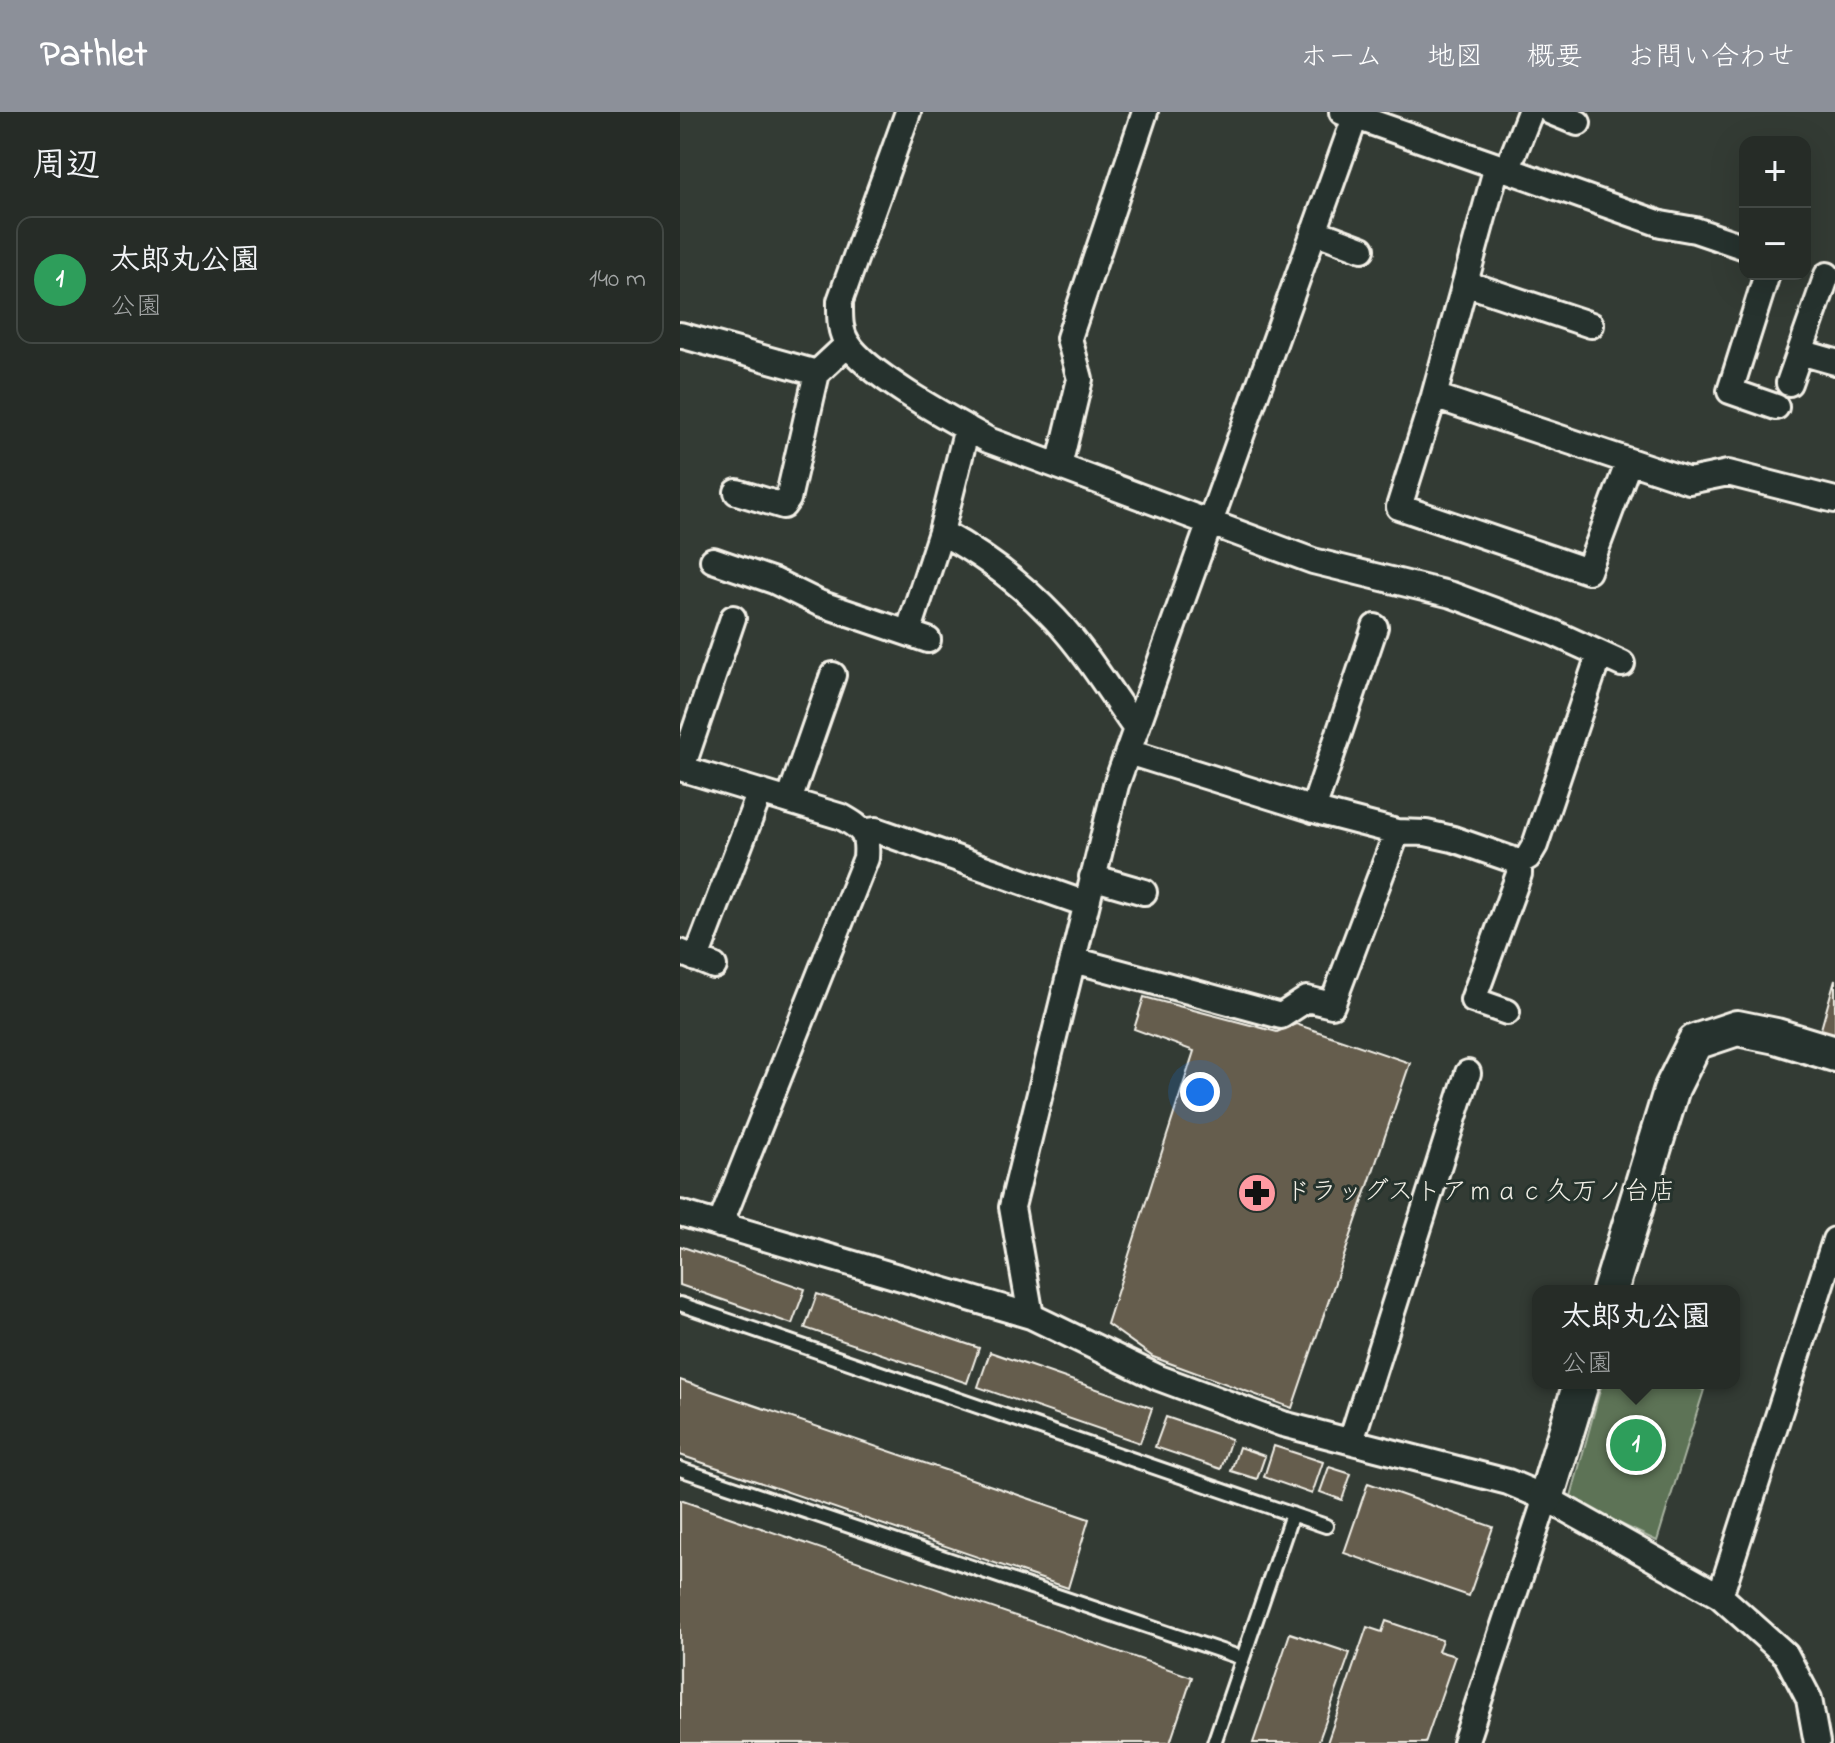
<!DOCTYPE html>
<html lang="ja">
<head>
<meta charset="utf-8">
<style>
  :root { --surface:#262c27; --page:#2e342f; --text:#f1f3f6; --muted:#a4a7a7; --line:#424844; --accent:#8c9099 }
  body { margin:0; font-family:"Indie Flower","Klee One",sans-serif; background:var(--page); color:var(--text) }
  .controls { position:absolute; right:24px; top:24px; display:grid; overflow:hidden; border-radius:16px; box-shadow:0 8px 32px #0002 }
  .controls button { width:72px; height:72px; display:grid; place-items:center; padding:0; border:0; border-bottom:2px solid var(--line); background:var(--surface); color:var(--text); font:40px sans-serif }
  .you { position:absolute; left:520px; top:980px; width:28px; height:28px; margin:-20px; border:6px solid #fff; border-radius:50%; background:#1a73e8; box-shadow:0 0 0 12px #1a73e833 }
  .badge { display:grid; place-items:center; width:52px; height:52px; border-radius:50%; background:var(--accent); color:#fff; font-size:26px; font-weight:700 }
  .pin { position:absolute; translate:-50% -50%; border:4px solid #fff; box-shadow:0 2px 8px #0006 }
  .popup { position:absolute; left:852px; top:1173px; width:208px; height:104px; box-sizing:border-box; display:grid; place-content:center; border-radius:16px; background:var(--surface); filter:drop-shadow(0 2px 6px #0005); font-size:26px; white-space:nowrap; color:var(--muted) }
  .popup b { font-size:30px; color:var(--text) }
  .popup::after { content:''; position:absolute; left:50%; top:100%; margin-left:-16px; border:16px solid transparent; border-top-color:var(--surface) }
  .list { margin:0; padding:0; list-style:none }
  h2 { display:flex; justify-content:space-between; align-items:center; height:104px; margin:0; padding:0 32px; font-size:34px }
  h2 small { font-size:26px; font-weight:400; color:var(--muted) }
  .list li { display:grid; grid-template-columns:52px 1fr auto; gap:24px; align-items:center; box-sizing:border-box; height:128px; margin:0 16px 16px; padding:0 16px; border:2px solid var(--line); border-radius:16px }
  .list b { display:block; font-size:30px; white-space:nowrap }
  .list p { margin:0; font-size:26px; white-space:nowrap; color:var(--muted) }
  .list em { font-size:26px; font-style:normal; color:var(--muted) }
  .map { position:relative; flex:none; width:1155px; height:1631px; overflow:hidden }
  header { display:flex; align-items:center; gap:48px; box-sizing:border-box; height:112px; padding:0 40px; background:var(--accent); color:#fff }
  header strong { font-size:38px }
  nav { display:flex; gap:44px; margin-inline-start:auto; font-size:28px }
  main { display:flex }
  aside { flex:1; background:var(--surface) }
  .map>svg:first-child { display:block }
</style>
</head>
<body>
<header>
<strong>Pathlet</strong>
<nav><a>ホーム</a><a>地図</a><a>概要</a><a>お問い合わせ</a></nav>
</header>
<main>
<aside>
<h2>周辺<small></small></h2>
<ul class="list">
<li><span class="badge" style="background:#2e9e5b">1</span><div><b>太郎丸公園</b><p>公園</p></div><em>140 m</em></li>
</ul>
</aside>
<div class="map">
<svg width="1155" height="1631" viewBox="0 0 1155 1631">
  <rect width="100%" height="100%" fill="#333b34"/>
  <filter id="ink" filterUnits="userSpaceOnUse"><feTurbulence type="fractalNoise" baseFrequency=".0125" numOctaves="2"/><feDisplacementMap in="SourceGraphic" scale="16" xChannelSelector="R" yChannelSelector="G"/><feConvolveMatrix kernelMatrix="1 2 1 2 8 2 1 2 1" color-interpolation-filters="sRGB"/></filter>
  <g filter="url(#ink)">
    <path fill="#5d7357" stroke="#a8b2a0" stroke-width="2" d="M 922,1271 L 1003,1271 L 1024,1278 L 977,1429 L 890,1388 Z"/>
    <path fill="#655d4e" stroke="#f4f1e8" stroke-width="2" d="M 1155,867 L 1155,921 L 1141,917 Z
      M 464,885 L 597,920 L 616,912 L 730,951 L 612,1296 L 473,1245 L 427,1212 L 514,939 L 454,917 Z
      M 0,1134 L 125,1177 L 112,1212 L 0,1173 Z
      M 137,1182 L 299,1236 L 287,1271 L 125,1216 Z
      M 310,1240 L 472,1296 L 460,1331 L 298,1275 Z
      M 0,1268 L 409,1407 L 388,1476 L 0,1343 Z
      M 486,1305 L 551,1327 L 541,1357 L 475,1335 Z
      M 594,1334 L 643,1350 L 632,1382 L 584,1365 Z
      M 559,1335 L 585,1344 L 577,1367 L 551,1359 Z
      M 649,1355 L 671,1362 L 662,1388 L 640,1380 Z
      M 688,1371 L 813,1415 L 789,1484 L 664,1441 Z
      M 0,1388 L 512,1565 L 490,1631 L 0,1631 Z
      M 706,1509 L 762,1528 L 758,1539 L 775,1544 L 745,1631 L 647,1631 L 687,1515 L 702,1520 Z
      M 610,1521 L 670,1541 L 638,1631 L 573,1631 Z"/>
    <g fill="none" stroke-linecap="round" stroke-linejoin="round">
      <g stroke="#f4f1e8" stroke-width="18">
        <path id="lane" d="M 0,1192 L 646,1414
          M 0,1357 L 562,1546
          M 534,1631 L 612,1402"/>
      </g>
      <g stroke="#f4f1e8" stroke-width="30">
        <path id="street" d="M 228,0 L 160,189 C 160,204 159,219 168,232 C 188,263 274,309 308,328 L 633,449 L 772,483 L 872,520 L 942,552
          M 662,0 L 817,54 L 754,284 L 1009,369 L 1048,361 L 1155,388
          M 871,0 L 898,11
          M 817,54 L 981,112 L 1015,118 L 1065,135
          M 828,56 L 850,0
          M 634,119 L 682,137
          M 1087,162 L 1050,279 L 1096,295
          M 785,171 L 911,213
          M 0,223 L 137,261 L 168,232
          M 1120,240 L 1155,250
          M 1109,271 L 1147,163
          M 754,284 L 719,395 L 908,459 L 949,349
          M 379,354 L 400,267 L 389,226 L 465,0
          M 57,380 L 103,394 L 108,387 L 137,261
          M 261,420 C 303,443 342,472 375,507 C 406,540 430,580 456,617
          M 33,448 L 94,469 L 139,491 L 248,528
          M 228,521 L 261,420 L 287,316
          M 448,640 L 644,701 L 717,720 L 746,721 L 773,727 L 839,750 L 848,745 L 855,733 L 919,543
          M 0,656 L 162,705 C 183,717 188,721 186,746 L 40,1113
          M 2,656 L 53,506
          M 109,689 L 153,563
          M 633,698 L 695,515
          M 182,720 L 196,718 L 406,792
          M 412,765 L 464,780
          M 0,840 L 34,854
          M 16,847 L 80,680
          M 394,848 L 601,904 L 627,887 L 652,893 L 717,720
          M 827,900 L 793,888 L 839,762 L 839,750
          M 0,1101 L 351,1204 L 479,1266 L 603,1312 L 828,1370 L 866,1386 L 1040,1484 L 1106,1543 L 1129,1587 L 1137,1631
          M 351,1204 L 332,1095 L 436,673 L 677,0
          M 671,1329 L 788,961
          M 1040,1484 L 1155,1128
          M 785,1631 L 866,1386"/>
      </g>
      <g stroke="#f4f1e8" stroke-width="40">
        <path id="secondary" d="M 930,1179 L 992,976 L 1015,930 L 1057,916 L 1096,924 L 1155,942
          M 866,1386 L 901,1271"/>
      </g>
      <use href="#lane" stroke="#26332d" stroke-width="12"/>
      <use href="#street" stroke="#26332d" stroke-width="24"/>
      <use href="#secondary" stroke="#26332d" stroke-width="34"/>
    </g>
  </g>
  <defs>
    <g id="pharmacy-disc" transform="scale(2)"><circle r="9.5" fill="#ff9aa2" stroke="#26332d"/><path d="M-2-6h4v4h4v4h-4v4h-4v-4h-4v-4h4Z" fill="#111"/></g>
  </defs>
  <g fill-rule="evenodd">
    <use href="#pharmacy-disc" x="577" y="1081"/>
  </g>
  <g text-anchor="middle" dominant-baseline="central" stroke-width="6" stroke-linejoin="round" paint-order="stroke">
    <g font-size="26" fill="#f4f1e8" stroke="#26332d" text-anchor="start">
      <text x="605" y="1081">ドラッグストアｍａｃ久万ノ台店</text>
    </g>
  </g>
</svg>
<div class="controls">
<button>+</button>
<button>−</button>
</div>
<div class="you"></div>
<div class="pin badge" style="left:956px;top:1333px;background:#2e9e5b">1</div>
<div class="popup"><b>太郎丸公園</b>公園</div>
</div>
</main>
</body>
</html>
